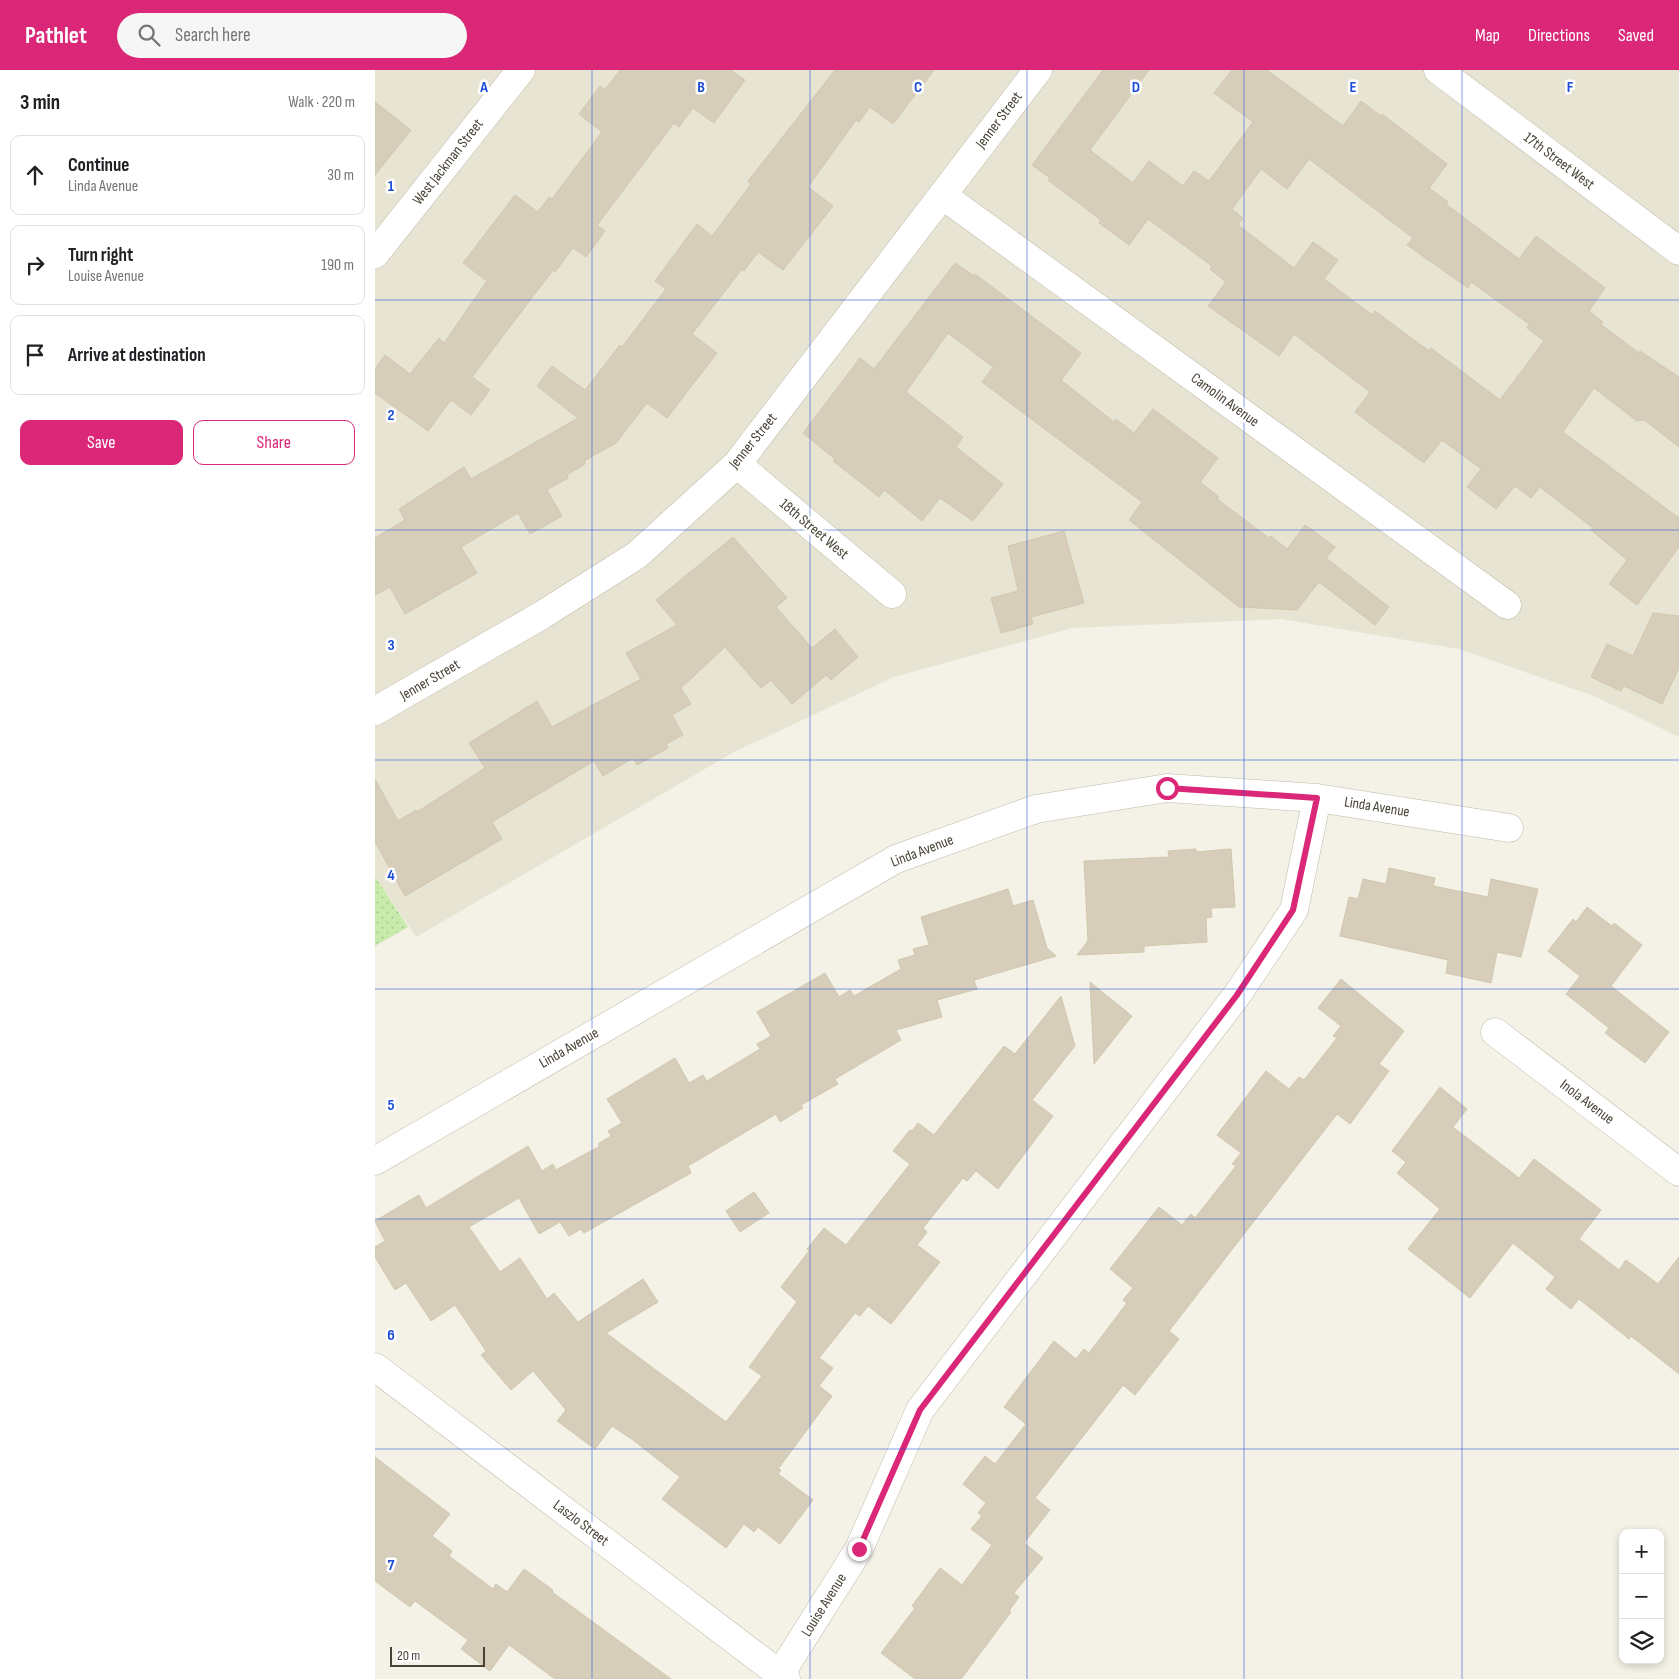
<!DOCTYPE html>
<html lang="en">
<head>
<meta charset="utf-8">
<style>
  :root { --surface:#fff; --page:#f6f6f6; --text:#202124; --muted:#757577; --line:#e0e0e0; --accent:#db2777 }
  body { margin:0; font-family:"Sofia Sans Condensed",sans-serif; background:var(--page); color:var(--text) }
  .controls { position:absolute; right:15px; bottom:15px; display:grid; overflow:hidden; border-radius:10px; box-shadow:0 2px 8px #0003 }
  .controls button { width:45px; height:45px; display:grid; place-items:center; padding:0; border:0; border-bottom:1px solid var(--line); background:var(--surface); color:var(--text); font:25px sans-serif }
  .scale { position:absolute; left:15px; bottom:12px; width:95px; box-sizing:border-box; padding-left:5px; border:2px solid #474234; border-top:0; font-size:14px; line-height:18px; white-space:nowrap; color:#474234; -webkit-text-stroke:4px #fff; paint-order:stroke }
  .stop { position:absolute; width:15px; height:15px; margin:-11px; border:4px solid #db2777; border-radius:50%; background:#fff }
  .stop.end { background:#db2777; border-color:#fff; box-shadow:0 1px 5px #0008 }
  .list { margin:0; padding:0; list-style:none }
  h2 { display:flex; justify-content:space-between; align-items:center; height:65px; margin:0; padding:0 20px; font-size:21px }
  h2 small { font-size:16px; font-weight:400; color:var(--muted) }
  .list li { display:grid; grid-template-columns:32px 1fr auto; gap:15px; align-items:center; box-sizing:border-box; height:80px; margin:0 10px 10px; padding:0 10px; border:1px solid var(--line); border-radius:10px }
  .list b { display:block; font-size:19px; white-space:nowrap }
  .list p { margin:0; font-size:16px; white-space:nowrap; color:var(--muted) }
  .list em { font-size:16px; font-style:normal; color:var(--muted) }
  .actions { display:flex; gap:10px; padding:15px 20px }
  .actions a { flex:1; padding:11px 0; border:1px solid var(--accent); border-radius:10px; text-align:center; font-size:18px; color:var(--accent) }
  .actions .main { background:var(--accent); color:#fff }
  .icon { flex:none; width:28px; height:28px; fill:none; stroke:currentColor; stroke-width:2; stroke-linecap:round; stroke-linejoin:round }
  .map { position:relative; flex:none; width:1304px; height:1609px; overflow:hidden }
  header { display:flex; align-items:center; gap:30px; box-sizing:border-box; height:70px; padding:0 25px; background:var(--accent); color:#fff }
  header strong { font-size:24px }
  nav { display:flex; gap:28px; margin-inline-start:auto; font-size:18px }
  .search { width:350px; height:45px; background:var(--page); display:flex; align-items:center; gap:12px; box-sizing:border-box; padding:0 18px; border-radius:28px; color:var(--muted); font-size:19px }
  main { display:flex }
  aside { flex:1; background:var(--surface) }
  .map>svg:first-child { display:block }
</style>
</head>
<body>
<header>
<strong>Pathlet</strong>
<div class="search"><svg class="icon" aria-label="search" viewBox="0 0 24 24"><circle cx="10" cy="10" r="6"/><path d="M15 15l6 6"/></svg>Search here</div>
<nav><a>Map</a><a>Directions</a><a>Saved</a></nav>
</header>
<main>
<aside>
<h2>3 min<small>Walk · 220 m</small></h2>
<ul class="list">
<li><svg class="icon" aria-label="ahead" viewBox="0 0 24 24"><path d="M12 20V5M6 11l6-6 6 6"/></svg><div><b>Continue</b><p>Linda Avenue</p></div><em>30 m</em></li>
<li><svg class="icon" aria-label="right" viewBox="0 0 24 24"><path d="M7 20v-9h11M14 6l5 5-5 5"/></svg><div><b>Turn right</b><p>Louise Avenue</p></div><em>190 m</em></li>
<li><svg class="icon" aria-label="arrive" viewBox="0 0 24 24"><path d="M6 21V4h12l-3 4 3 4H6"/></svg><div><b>Arrive at destination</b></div></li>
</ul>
<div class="actions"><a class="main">Save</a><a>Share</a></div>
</aside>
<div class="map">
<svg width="1304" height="1609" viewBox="0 0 1304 1609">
  <defs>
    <pattern id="grass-dots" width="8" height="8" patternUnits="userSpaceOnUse" patternTransform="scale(1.25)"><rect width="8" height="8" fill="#c8ebac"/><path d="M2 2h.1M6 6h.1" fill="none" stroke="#adcb95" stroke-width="1.8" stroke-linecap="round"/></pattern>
  </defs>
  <rect width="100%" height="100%" fill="#f4f1e6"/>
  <path fill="#e8e4d3" d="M 0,0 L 1304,0 L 1304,667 L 1219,626 L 1084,579 L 906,549 L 697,558 L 519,607 L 359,682 L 41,867 L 0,806 Z"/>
  <path fill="url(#grass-dots)" d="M 0,806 L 33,857 L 0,876 Z"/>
  <path fill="#d6ceba" stroke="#d1c7ad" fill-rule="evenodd" d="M 245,0 L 356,0 L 370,10 L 339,53 L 318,38 L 304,57 L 299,53 L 222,155 L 230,161 L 211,187 L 198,178 L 180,202 L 178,200 L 97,307 L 115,320 L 96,345 L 76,330 L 53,361 L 0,323 L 0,299 L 10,285 L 35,304 L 64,268 L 69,273 L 112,211 L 88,193 L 140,125 L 163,142 L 174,127 L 177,129 L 227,62 L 204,44 L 225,16 L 230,20 Z
    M 460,0 L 559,0 L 518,54 L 495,37 L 484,52 L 481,50 L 433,117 L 458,136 L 408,200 L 383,182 L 369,201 L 367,199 L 317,264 L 342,283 L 292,348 L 272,333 L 241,373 L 209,391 L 210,394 L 192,405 L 193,408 L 172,420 L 187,446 L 155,464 L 143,443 L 86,477 L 102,503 L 30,544 L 15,517 L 0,525 L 0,468 L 30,450 L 24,439 L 89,397 L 96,409 L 203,348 L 162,316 L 177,296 L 210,320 L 245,275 L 247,277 L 291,219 L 280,211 L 322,154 L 337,166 L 376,114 L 373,111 Z
    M 728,0 L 774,0 L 715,80 L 758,113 L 774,91 L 808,116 L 819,101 L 834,111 L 878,52 L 839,23 L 857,0 L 892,0 L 968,56 L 986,31 L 1006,46 L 1007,44 L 1072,94 L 1054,118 L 1073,132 L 1071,134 L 1144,189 L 1161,166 L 1230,218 L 1214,241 L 1228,252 L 1225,254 L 1264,283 L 1265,281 L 1304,307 L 1304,377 L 1269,350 L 1262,351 L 1219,318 L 1188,362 L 1304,448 L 1304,477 L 1262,535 L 1234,514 L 1252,490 L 1216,460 L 1218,458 L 1165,417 L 1156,428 L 1140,416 L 1121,439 L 1092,417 L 1106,399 L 1067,370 L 1049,393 L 1009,364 L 980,342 L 995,322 L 919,264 L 904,286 L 833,236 L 851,212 L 835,199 L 837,196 L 773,149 L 754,175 L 724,153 L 726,150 L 673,110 L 675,108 L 657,95 ZM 934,89 L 1038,168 L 1032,175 L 1093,218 L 1096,212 L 1154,254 L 1152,258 L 1169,271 L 1125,330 L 1056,278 L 1054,281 L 1000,241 L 997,245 L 949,209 L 963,190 L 938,172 L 919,198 L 863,155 L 868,148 L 857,139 L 886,99 L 912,119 Z
    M 0,32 L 36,60 L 0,105 Z
    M 580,193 L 599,206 L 600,204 L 706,283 L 686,310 L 739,352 L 741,349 L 759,363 L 778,339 L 843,388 L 825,412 L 844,427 L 842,429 L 894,468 L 896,466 L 912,479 L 930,455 L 960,477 L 951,488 L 1014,537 L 1000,555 L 944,512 L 922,540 L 864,537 L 754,450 L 767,432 L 607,312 L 618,297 L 573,263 L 531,322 L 588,367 L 581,377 L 628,414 L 598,451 L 565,428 L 547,451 L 509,420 L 504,427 L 458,391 L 460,389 L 428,363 L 485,288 L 499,299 Z
    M 689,461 L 709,533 L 656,547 L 658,554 L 626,563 L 616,528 L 643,521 L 633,476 Z
    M 358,467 L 412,528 L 401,537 L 437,578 L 460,559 L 483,587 L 456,610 L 451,605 L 417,634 L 396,610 L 386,618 L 350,577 L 306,618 L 316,634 L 297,645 L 308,665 L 291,674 L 293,678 L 262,695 L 258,688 L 228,706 L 219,691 L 117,752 L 127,769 L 30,826 L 0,772 L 0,709 L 23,751 L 41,740 L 42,742 L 110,698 L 94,673 L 162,631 L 177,657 L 266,609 L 251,583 L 302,555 L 281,530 Z
    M 1278,543 L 1304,546 L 1304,598 L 1287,634 L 1249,616 L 1246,621 L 1216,607 L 1232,574 L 1258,586 Z
    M 821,779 L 821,782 L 856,779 L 860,837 L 836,838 L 837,847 L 831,848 L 832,872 L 769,876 L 769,882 L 702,885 L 713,871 L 709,791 L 794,787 L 793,781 Z
    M 1014,798 L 1060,808 L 1058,816 L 1113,827 L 1116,809 L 1163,819 L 1146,887 L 1122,882 L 1116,913 L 1071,903 L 1073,890 L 965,866 L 974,827 L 983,829 L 988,809 L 1011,814 Z
    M 633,819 L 638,836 L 658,830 L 672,878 L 681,886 L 599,910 L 602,919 L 562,930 L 567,947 L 521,960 L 526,970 L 460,1009 L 463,1014 L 426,1035 L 428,1038 L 405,1052 L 401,1044 L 313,1096 L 316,1103 L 209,1163 L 206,1159 L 194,1166 L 185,1152 L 164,1164 L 144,1128 L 94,1157 L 125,1202 L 145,1188 L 172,1229 L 179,1223 L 203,1252 L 268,1209 L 283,1232 L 231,1263 L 351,1352 L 387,1306 L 374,1297 L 422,1232 L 406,1217 L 434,1181 L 432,1179 L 449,1158 L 471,1175 L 535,1094 L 518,1081 L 535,1060 L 537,1061 L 543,1053 L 559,1065 L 629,976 L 640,984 L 686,926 L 700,976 L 657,1030 L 678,1046 L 623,1119 L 601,1101 L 592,1111 L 588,1108 L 548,1158 L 552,1162 L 542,1175 L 565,1192 L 516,1254 L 493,1236 L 485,1246 L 480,1243 L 444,1288 L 458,1298 L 444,1316 L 457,1326 L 403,1399 L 406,1400 L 403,1404 L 438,1430 L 405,1474 L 383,1457 L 379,1462 L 369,1454 L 351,1478 L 287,1429 L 305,1407 L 258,1370 L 237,1356 L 220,1379 L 182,1351 L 191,1340 L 158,1301 L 136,1320 L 106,1285 L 111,1281 L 80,1235 L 56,1251 L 31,1213 L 20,1220 L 0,1187 L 0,1177 L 10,1171 L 0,1151 L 44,1125 L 51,1138 L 153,1076 L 167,1101 L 178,1094 L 181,1100 L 225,1076 L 223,1074 L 236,1066 L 233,1061 L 247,1053 L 232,1029 L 300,988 L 314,1013 L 328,1005 L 332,1011 L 385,979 L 382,974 L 396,966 L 382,942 L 450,903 L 464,927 L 475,920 L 479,926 L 526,899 L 523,890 L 540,885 L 538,879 L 554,875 L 546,847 Z
    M 1212,837 L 1237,856 L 1239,853 L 1267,875 L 1236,916 L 1294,962 L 1270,993 L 1230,963 L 1234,958 L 1191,924 L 1205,906 L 1173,881 L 1198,849 L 1201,852 Z
    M 966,909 L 1029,961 L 1004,994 L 1014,1001 L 975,1054 L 962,1044 L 794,1261 L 804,1269 L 760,1325 L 748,1315 L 660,1428 L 675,1440 L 649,1473 L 668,1488 L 639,1523 L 644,1527 L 634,1541 L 636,1542 L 586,1609 L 540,1609 L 506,1583 L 540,1538 L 537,1536 L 565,1498 L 587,1515 L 617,1475 L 596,1459 L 607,1446 L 603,1443 L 611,1433 L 588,1414 L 610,1386 L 620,1394 L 651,1354 L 629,1337 L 679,1271 L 701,1289 L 709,1279 L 714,1283 L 752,1233 L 748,1230 L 758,1218 L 735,1199 L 784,1137 L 807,1155 L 816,1144 L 820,1148 L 861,1096 L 857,1094 L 866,1083 L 842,1065 L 891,1001 L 914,1019 L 924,1007 L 929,1010 L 962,968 L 958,966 L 966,956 L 943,938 Z
    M 715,912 L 757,946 L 719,994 L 715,913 Z
    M 1065,1017 L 1092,1039 L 1078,1057 L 1144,1108 L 1159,1089 L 1226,1140 L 1204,1169 L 1244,1200 L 1251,1190 L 1283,1214 L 1304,1187 L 1304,1304 L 1256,1266 L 1254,1269 L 1204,1229 L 1196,1239 L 1171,1219 L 1180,1207 L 1138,1173 L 1095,1228 L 1033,1179 L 1065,1139 L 1022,1103 L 1031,1092 L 1017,1081 Z
    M 379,1122 L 394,1143 L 365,1162 L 351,1141 Z
    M 0,1387 L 75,1444 L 57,1466 L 77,1481 L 74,1486 L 118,1519 L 121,1514 L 132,1522 L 149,1499 L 178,1520 L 177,1522 L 296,1609 L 180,1609 L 134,1575 L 115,1601 L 86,1579 L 93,1570 L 40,1531 L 35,1537 L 0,1511 Z"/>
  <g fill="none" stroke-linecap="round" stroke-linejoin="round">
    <g stroke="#c0baa8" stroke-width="29">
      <path id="minor" d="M 1063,0 L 1304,181
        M 567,125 L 1132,535
        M 0,184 L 146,0
        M 362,394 L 517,524
        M 0,641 L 167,545 L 262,485 L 362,394 L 663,0
        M 1120,962 L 1304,1102
        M 0,1091 L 521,789 L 661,739 L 792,718 L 942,728 L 1134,758
        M 0,1297 L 411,1609
        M 402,1609 L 484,1479 L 545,1340 L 862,925 L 919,840 L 942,728"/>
    </g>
    <use href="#minor" stroke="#fff" stroke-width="28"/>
  </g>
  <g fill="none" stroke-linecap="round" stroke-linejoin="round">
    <path stroke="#db2777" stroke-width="6" d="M 484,1479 L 545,1340 L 862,925 L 918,840 L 942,728 L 792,718"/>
  </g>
  <path fill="none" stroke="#1d4ed8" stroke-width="1" stroke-opacity="0.55" d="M 217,0 L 217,1609M 435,0 L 435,1609M 652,0 L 652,1609M 869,0 L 869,1609M 1087,0 L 1087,1609M 0,230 L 1304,230M 0,460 L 1304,460M 0,690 L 1304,690M 0,919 L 1304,919M 0,1149 L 1304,1149M 0,1379 L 1304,1379"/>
  <g text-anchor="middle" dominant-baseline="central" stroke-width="5" stroke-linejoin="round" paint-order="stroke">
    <g font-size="15" fill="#474234" stroke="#fff">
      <text transform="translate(624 50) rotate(-53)">Jenner Street</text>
      <text transform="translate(1184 91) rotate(37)">17th Street West</text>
      <text transform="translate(73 92) rotate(-52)">West Jackman Street</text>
      <text transform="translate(850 330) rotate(36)">Camolin Avenue</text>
      <text transform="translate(378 371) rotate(-51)">Jenner Street</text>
      <text transform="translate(439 459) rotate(40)">18th Street West</text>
      <text transform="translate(55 610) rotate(-30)">Jenner Street</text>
      <text transform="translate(1002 737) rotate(9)">Linda Avenue</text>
      <text transform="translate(547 781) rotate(-21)">Linda Avenue</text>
      <text transform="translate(194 978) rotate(-30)">Linda Avenue</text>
      <text transform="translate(1212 1032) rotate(37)">Inola Avenue</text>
      <text transform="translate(206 1453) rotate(37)">Laszlo Street</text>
      <text transform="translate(449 1535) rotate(-58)">Louise Avenue</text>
    </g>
  </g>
  <g font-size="16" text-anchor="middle" font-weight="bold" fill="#1d4ed8" stroke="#fff" stroke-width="5" stroke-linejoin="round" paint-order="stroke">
    <text x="109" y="22">A</text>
    <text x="326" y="22">B</text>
    <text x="543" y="22">C</text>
    <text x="761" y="22">D</text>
    <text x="978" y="22">E</text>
    <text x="1195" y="22">F</text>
    <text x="16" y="121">1</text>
    <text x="16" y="350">2</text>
    <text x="16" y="580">3</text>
    <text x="16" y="810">4</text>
    <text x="16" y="1040">5</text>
    <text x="16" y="1270">6</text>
    <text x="16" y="1500">7</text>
  </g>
</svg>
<div class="controls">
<button>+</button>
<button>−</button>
<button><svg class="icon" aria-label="layers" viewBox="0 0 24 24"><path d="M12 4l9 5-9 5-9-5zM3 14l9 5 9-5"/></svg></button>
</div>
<div class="scale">20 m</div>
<div class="stop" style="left:792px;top:718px"></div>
<div class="stop end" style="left:484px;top:1479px"></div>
</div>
</main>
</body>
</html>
